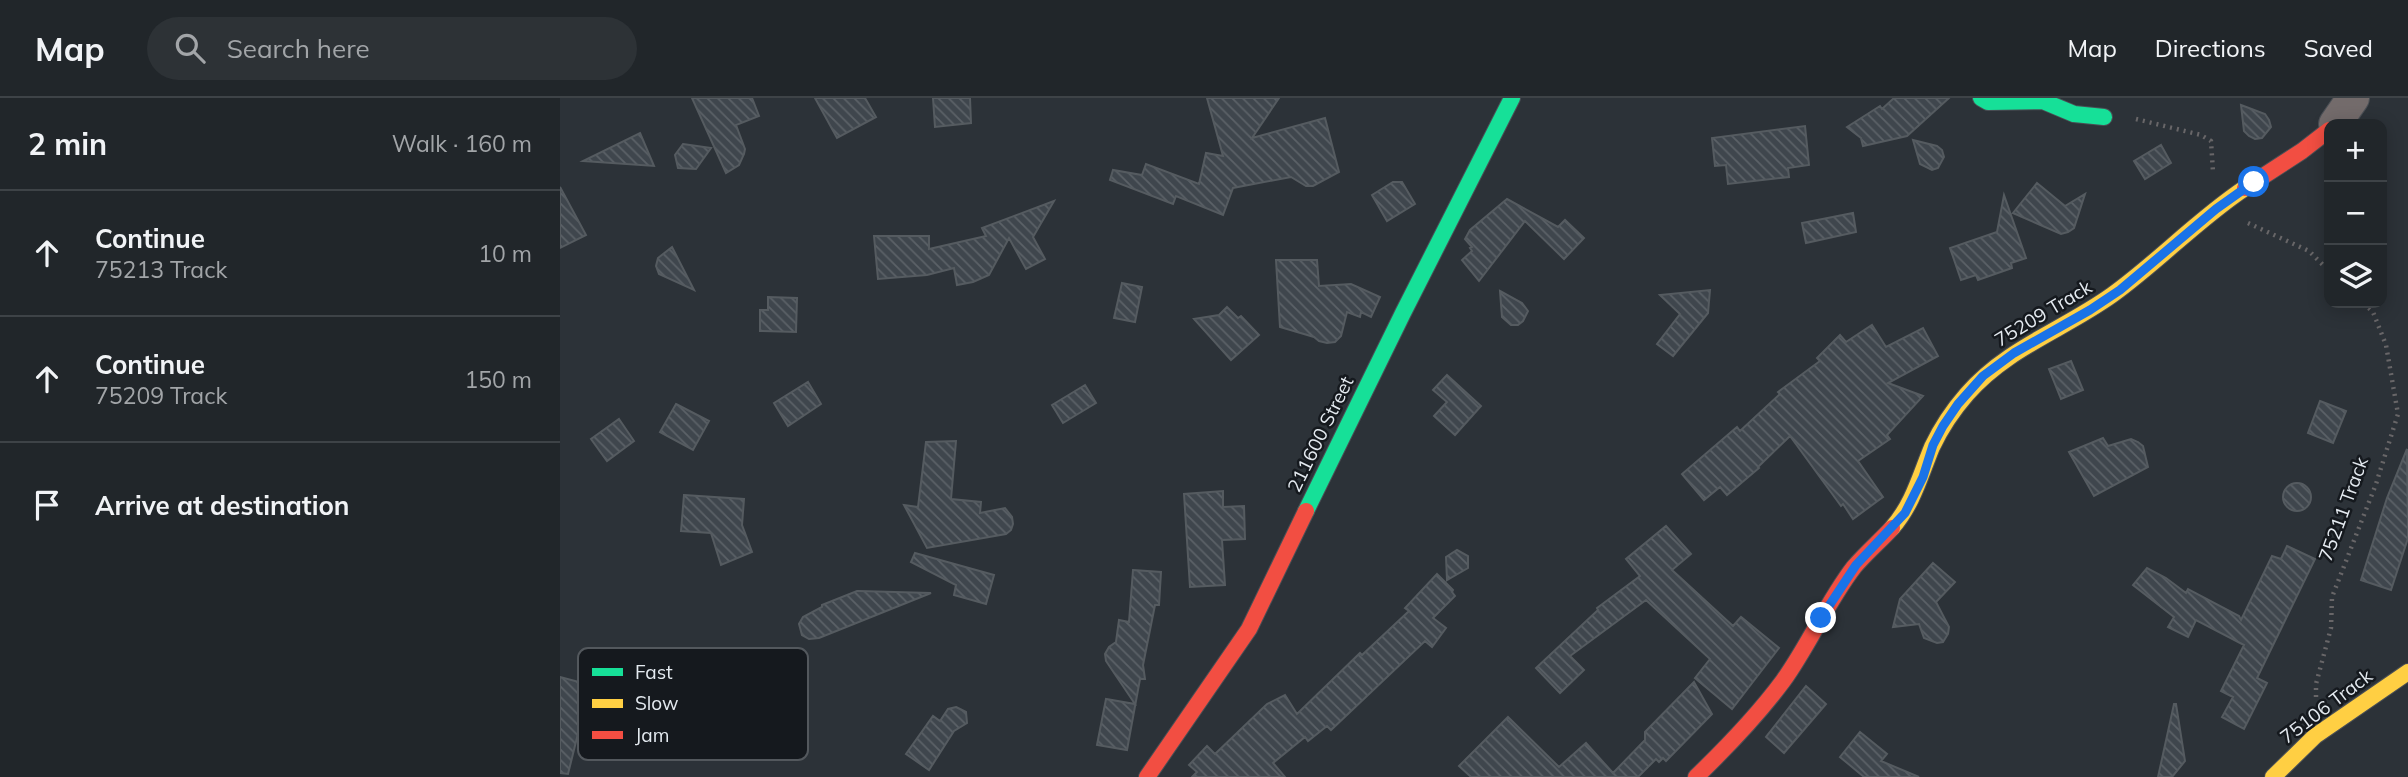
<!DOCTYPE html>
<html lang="en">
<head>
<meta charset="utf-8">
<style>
  :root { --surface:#21262a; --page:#2d3236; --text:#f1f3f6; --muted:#a2a5a8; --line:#3e4347 }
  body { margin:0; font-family:Mulish,sans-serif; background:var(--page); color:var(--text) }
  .controls { position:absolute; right:21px; top:21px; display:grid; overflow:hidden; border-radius:14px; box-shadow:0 4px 18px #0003 }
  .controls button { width:63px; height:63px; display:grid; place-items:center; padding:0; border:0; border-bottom:2px solid var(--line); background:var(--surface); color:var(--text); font:35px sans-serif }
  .stop { position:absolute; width:21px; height:21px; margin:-16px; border:5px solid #1a73e8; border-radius:50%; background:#fff }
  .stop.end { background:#1a73e8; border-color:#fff; box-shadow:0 2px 7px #0008 }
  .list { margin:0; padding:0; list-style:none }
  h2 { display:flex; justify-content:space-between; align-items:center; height:91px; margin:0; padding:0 28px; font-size:30px }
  h2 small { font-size:23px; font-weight:400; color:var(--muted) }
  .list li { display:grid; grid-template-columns:46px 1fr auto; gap:21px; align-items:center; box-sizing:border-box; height:126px; padding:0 28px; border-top:2px solid var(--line) }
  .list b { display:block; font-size:26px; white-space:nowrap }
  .list p { margin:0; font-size:23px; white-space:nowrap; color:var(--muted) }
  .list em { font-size:23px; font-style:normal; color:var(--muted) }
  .icon { flex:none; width:38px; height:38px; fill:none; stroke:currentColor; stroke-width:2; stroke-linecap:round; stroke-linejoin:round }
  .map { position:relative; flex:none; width:1848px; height:679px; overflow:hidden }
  header { display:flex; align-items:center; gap:42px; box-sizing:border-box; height:98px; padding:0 35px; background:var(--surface); border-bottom:2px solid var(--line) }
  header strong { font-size:33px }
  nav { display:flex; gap:38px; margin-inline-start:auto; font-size:24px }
  .search { width:490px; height:63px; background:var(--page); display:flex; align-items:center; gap:18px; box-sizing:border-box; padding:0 24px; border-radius:38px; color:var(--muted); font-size:26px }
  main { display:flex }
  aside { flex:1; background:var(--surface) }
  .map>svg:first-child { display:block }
</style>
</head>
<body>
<header>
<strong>Map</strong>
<div class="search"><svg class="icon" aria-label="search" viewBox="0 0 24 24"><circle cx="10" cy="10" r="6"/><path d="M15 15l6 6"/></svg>Search here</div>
<nav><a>Map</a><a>Directions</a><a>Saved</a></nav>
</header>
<main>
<aside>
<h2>2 min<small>Walk · 160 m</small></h2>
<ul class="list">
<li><svg class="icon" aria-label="ahead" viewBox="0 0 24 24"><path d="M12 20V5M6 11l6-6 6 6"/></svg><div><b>Continue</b><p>75213 Track</p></div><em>10 m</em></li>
<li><svg class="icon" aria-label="ahead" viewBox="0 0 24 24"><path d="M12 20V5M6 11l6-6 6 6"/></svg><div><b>Continue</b><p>75209 Track</p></div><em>150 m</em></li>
<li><svg class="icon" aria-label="arrive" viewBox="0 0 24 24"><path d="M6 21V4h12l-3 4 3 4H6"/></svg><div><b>Arrive at destination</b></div></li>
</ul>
</aside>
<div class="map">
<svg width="1848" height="679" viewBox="0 0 1848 679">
  <defs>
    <pattern id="building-back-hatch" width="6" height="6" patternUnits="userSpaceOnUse" patternTransform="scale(1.75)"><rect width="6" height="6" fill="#3f464d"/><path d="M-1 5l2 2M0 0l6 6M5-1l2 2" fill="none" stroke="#5b6167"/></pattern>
  </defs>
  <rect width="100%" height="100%" fill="#2c3238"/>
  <path fill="url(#building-back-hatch)" stroke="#555b60" stroke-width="2" d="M 132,0 L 192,0 L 199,18 L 176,27 L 185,51 L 184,56 L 179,67 L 166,75 Z
    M 255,0 L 305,0 L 316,19 L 277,40 Z
    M 373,0 L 410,0 L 411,25 L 375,29 Z
    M 647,0 L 719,0 L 692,40 L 765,20 L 779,74 L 753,88 L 746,88 L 731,79 L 673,90 L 663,117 L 616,98 L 613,106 L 550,82 L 553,72 L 582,77 L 586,66 L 639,86 L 646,55 L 663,58 Z
    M 1334,0 L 1389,0 L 1347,38 L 1303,48 L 1301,40 L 1287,29 L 1320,8 L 1322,11 Z
    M 1681,7 L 1705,16 L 1709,22 L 1711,29 L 1702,40 L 1695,41 L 1689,38 L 1684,33 Z
    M 1245,28 L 1249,67 L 1228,70 L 1229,79 L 1168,86 L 1166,67 L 1155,68 L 1152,40 Z
    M 80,35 L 94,68 L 23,63 Z
    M 1353,42 L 1377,48 L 1382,52 L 1384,59 L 1378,70 L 1372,72 L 1360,66 Z
    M 123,46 L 151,50 L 136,71 L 118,70 L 115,57 Z
    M 1601,47 L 1611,65 L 1585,81 L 1574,63 Z
    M 833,84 L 842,84 L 855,106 L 827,123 L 812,97 Z
    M 1477,85 L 1505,108 L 1525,96 L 1514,130 L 1508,134 L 1501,136 L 1453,115 Z
    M 0,89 L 26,137 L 0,150 Z
    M 1444,97 L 1466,160 L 1451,165 L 1452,170 L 1418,182 L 1416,177 L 1401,182 L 1390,150 L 1437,134 Z
    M 947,101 L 998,129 L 1005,122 L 1024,140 L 1004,161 L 965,123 L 919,183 L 902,162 L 912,153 L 910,150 L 912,149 L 905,141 L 910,132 Z
    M 494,103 L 473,139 L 485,161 L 466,171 L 449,140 L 429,177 L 413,184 L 397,187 L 394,170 L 367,177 L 318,181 L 314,138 L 369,138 L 369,151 L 426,138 L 422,130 Z
    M 1293,115 L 1296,134 L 1246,145 L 1242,125 Z
    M 112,149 L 134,192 L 99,176 L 96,168 L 98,160 Z
    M 716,162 L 757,162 L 759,188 L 791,186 L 820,199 L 811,219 L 801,214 L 800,219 L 787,214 L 781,238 L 775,244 L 767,245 L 759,243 L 754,239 L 720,229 Z
    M 562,185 L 582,189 L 575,224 L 554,220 Z
    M 1150,192 L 1148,215 L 1113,258 L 1097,246 L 1120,216 L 1100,197 Z
    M 940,193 L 962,205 L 968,213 L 963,223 L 958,227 L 951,227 L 942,219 Z
    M 208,199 L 237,200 L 236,234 L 200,233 L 200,212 L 208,212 Z
    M 667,209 L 678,220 L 681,218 L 699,237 L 671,262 L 634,221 L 659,217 Z
    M 1312,227 L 1326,249 L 1363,230 L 1378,258 L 1328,285 L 1363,298 L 1327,337 L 1330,341 L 1298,363 L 1323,399 L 1293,421 L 1283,406 L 1281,408 L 1230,338 L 1198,369 L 1199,370 L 1167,397 L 1160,389 L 1144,402 L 1122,376 L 1177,329 L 1180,333 L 1220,296 L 1218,294 L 1260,263 L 1257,260 L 1280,237 L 1286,244 Z
    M 1511,263 L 1523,292 L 1501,301 L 1489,271 Z
    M 887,277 L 921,308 L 895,337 L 874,318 L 887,304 L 873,292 Z
    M 248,284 L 261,306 L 228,328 L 214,305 Z
    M 525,287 L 536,305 L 503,325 L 492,307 Z
    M 1760,303 L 1786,313 L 1773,345 L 1748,335 Z
    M 116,306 L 149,323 L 133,352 L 100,334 Z
    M 59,321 L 74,343 L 47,363 L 31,341 Z
    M 1543,340 L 1548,348 L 1571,341 L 1578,344 L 1583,348 L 1588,369 L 1534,398 L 1509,354 Z
    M 396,343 L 391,401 L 421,404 L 420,415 L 445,410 L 452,419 L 453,426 L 451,432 L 446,436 L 367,450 L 344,407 L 358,409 L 366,344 Z
    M 1847,351 L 1848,440 L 1831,492 L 1801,482 L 1827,400 Z
    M1723 399a14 14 0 1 1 28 0a14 14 0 1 1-28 0Z
    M 663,393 L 663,409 L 684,408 L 685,441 L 662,442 L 665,487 L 630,489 L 624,396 Z
    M 124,397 L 184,401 L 182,427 L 192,454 L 161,467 L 151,435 L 121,433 Z
    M 1106,428 L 1131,456 L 1112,472 L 1173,528 L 1181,519 L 1219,550 L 1172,611 L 1135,580 L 1150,561 L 1086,502 L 1010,558 L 1024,572 L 1000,595 L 976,570 L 1038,512 L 1037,510 L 1080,478 L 1066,461 Z
    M 1727,448 L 1755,461 L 1697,580 L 1707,585 L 1684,631 L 1662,619 L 1673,599 L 1661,593 L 1684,547 L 1636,522 L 1628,539 L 1608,529 L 1614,519 L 1573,487 L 1587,470 L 1606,480 L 1626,495 L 1628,491 L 1679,518 L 1681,522 L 1712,458 L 1721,461 Z
    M 897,452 L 908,458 L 908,470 L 887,482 L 886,459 Z
    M 355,455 L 434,477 L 426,506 L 394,497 L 396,487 L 351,464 Z
    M 1373,465 L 1395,484 L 1376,504 L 1389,529 L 1388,536 L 1383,544 L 1377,545 L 1364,540 L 1359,526 L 1333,529 L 1340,501 Z
    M 573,472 L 601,474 L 599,507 L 595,507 L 583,567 L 585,581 L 580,581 L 567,652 L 537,647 L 546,601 L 575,606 L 546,563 L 545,556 L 549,549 L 556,544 L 559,522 L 569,524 Z
    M 877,476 L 893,492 L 892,494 L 895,498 L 873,520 L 886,530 L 872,549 L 865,543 L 771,632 L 767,628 L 748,643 L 745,639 L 713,665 L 725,679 L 632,679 L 637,674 L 629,667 L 647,648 L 655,656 L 707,606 L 725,597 L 737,616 L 800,555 L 802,557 L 849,513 L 845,510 Z
    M 297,493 L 299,493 L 371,495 L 259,540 L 249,541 L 242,537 L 239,526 L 243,519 L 262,509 L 262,507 Z
    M 0,579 L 30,587 L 8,676 L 0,675 Z
    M 1134,584 L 1152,616 L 1106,663 L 1103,660 L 1099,664 L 1096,661 L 1078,679 L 911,679 L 899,668 L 948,619 L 999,669 L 1026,645 L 1053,675 L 1085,642 L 1085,634 Z
    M 1246,588 L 1266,606 L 1224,655 L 1206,639 Z
    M 1614,606 L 1616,606 L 1625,663 L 1612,679 L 1598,679 Z
    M 396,609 L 406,614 L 407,625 L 394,633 L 369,672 L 346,656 L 373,618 L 380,623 L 388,611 Z
    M 1300,634 L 1327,656 L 1321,663 L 1359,679 L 1304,679 L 1280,659 Z"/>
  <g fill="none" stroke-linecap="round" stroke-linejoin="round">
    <g stroke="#4a4f55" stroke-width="34">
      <path id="street" d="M 1775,26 L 1793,0"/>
    </g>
    <g stroke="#4a4f55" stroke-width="18">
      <path id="fast" d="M 1421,0 L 1428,4 L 1483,3 L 1514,16 L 1544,19
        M 746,413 L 843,215 L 952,0"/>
    </g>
    <g stroke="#4a4f55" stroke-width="18">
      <path id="slow" d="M 1332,430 C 1353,406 1360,378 1372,349 C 1381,330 1393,312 1407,296 C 1447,250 1503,232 1552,197 C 1598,164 1637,122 1685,90
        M 1713,679 L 1755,638 L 1848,574"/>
    </g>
    <g stroke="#4a4f55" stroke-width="18">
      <path id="jam" d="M 1685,90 L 1742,53 L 1769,32
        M 587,679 L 689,531 L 746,413
        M 1136,679 C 1167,649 1197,618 1223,583 C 1249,547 1267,504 1294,469 C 1306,455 1320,443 1332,430"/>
    </g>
    <path stroke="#686668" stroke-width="4.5" stroke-dasharray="2 5" stroke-linecap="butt" d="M 1576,21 L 1641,37 L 1651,43 L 1653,74
      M 1688,125 L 1749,153 L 1769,173
      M 1756,599 L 1756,586 L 1771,530 L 1772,499 L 1816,386 L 1838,316 L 1826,247 L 1813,214 L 1803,205"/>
    <use href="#street" stroke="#736b6b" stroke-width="32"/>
    <use href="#fast" stroke="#16e098" stroke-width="16"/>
    <use href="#slow" stroke="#ffcf43" stroke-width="16"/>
    <use href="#jam" stroke="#f24e42" stroke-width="16"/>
  </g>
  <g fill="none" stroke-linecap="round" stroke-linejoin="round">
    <path stroke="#1a73e8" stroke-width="9" d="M 1261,520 L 1296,467 L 1345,415 L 1363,379 L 1373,347 L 1383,328 L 1398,306 L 1423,278 L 1454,255 L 1530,212 L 1560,192 L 1656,111 L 1694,84"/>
  </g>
  <g text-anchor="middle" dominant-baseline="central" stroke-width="5" stroke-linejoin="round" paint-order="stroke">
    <g font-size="19" fill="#e4eaf0" stroke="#15191e">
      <text transform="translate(1483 215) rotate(-31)">75209 Track</text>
      <text transform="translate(760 336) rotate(-64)">211600 Street</text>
      <text transform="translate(1783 411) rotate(-70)">75211 Track</text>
      <text transform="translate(1766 608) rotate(-37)">75106 Track</text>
    </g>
  </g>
  <rect x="18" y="550" width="230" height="112" rx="10" fill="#15191e" stroke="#53585d" stroke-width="2"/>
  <rect x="32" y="570" width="31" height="8" fill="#16e098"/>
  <rect x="32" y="601" width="31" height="9" fill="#ffcf43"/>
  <rect x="32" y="633" width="31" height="8" fill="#f24e42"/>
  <g font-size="19" fill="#e4eaf0">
    <text x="75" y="581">Fast</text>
    <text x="75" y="612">Slow</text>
    <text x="75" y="644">Jam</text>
  </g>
</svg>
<div class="controls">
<button>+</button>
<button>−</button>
<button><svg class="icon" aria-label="layers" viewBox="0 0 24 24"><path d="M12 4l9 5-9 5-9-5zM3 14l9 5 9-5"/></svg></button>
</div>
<div class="stop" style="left:1694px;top:84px"></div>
<div class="stop end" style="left:1261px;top:520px"></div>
</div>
</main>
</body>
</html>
